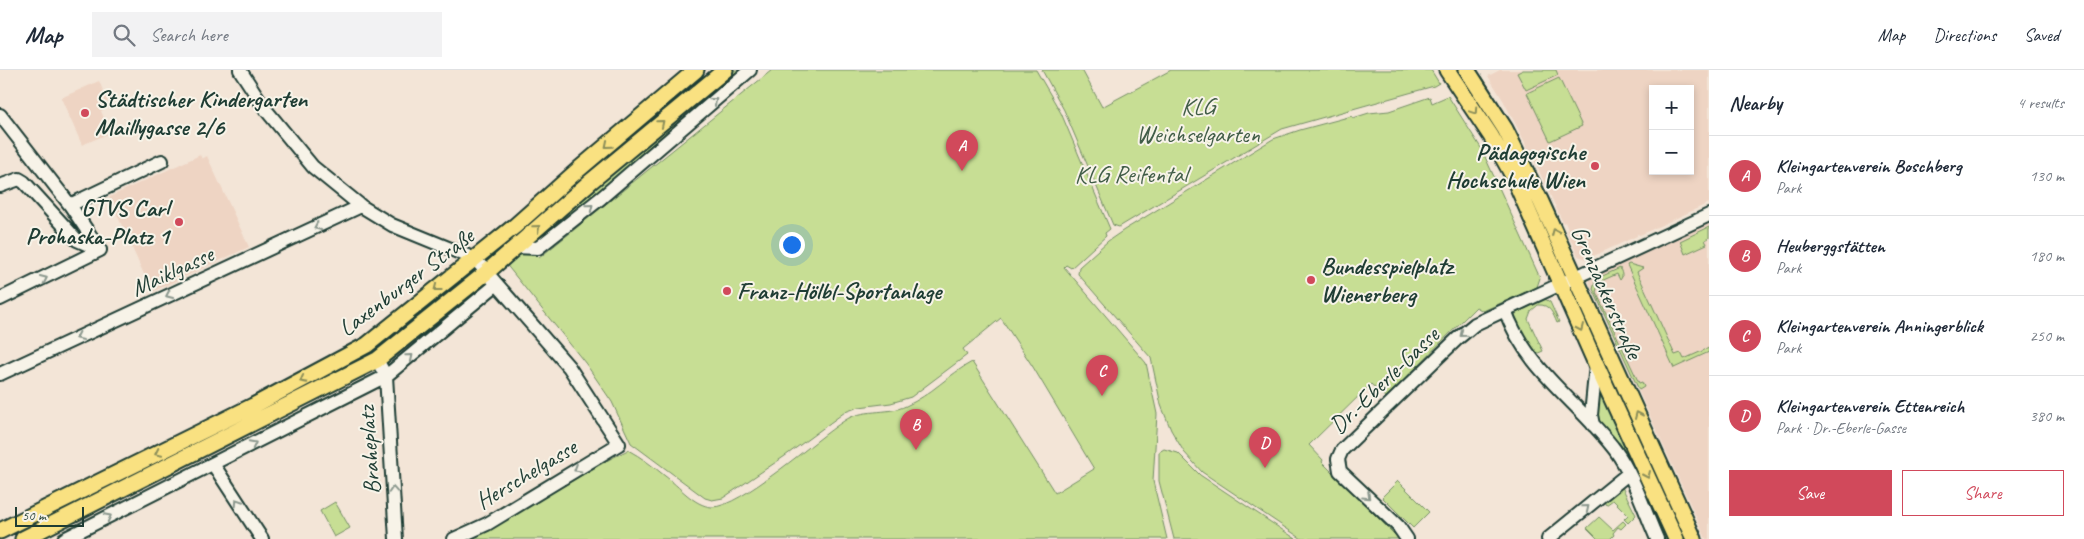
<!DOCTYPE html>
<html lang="en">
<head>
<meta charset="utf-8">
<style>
  :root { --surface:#fff; --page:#f2f2f3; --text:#1f2937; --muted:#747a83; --line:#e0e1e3; --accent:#d1495b }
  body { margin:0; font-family:Caveat,sans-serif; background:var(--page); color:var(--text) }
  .controls { position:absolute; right:15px; top:15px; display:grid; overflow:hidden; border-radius:0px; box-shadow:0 2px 8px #0003 }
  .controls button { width:45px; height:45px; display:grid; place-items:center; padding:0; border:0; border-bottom:1px solid var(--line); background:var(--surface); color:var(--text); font:25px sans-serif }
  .scale { position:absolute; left:15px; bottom:12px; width:69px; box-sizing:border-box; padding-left:5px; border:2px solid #1f3d34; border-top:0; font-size:14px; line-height:18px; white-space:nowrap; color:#1f3d34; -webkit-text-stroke:4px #f7f3e8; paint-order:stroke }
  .you { position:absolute; left:791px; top:174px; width:18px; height:18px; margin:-12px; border:4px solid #fff; border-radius:50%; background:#1a73e8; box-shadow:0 0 0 8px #1a73e833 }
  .badge { display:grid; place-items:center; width:32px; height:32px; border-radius:50%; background:var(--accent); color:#fff; font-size:16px; font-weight:700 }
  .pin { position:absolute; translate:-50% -41px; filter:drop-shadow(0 1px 2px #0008) }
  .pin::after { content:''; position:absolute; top:26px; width:18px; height:15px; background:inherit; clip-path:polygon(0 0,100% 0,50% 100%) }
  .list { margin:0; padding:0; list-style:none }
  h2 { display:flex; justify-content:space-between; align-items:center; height:65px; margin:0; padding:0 20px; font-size:21px }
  h2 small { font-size:16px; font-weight:400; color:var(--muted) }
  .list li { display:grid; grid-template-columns:32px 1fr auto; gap:15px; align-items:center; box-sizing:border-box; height:80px; padding:0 20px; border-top:1px solid var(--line) }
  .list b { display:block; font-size:19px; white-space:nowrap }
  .list p { margin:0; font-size:16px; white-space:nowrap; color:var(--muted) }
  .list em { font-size:16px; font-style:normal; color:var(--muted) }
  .actions { display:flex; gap:10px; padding:15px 20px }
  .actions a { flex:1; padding:11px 0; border:1px solid var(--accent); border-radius:0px; text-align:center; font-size:18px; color:var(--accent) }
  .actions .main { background:var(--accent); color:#fff }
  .icon { flex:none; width:28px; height:28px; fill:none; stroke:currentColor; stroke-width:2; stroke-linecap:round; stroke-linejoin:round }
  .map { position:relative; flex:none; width:1709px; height:469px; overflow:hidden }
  header { display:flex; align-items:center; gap:30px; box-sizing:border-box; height:70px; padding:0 25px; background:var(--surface); border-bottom:1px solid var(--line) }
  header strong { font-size:24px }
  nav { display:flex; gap:28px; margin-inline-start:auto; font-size:18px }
  .search { width:350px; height:45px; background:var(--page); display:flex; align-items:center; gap:12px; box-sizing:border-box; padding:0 18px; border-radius:0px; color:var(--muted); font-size:19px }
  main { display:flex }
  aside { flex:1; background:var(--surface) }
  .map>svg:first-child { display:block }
</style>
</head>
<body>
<header>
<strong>Map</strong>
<div class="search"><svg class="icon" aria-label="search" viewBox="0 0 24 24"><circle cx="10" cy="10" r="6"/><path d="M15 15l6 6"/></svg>Search here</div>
<nav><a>Map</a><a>Directions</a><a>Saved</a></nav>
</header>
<main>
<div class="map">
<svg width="1709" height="469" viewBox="0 0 1709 469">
  <rect width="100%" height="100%" fill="#f3e5d7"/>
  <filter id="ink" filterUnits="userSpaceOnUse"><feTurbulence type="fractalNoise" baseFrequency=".02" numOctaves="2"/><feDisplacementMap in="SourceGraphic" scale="10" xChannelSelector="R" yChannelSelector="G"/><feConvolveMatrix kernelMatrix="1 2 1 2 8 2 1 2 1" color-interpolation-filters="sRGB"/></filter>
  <g filter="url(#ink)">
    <path fill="#eed4c3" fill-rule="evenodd" d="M 1500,0 L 1709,0 L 1709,133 L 1640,165 L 1637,164 L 1637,166 L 1587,189 L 1578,186 L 1566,160 L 1568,159 L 1565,152 L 1563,153 L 1534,90 L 1535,86 L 1531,84 L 1503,30 L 1488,6 ZM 1653,19 L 1690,19 L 1690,101 L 1653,101 Z
      M 99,11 L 108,32 L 103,34 L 104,39 L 101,41 L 110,63 L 82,75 L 61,28 Z
      M 200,85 L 202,89 L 207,86 L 249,177 L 152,222 L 109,127 Z
      M 1709,145 L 1709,469 L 1706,469 L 1591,217 L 1586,201 Z"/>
    <path fill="#c7de94" stroke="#738e64" d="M 734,0 L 743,0 L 537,173 L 534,172 L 534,169 Z
      M 772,0 L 1036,0 L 1061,43 L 1110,159 L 1105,163 L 1106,166 L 1071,198 L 1066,195 L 1064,197 L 1146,293 L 1157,344 L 1153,411 L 1167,469 L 472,469 L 610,389 L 628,380 C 641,387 653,396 665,406 C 679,416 694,436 712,437 C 740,438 817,368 844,351 C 862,338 887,345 906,336 C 931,325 949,304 972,292 L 1055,423 L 1094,399 L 1033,297 L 1001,248 L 963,279 L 967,285 L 911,327 L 891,333 L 859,337 L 845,342 L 785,386 L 723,428 L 712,430 L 705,428 L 631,373 L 612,332 L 586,294 L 505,193 L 516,183 L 535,184 L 539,188 Z
      M 1042,0 L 1082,0 L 1102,37 L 1171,0 L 1431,0 L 1439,13 L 1434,16 L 1282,59 L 1119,157 L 1113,155 L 1064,40 Z
      M 1523,0 L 1556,0 L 1558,5 L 1526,20 L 1517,3 Z
      M 1482,6 L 1516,61 L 1550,134 L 1479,9 Z
      M 1559,8 L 1582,56 L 1550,71 L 1527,23 Z
      M 1448,26 L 1481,78 L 1540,208 L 1537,217 L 1483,241 L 1476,237 L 1386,328 L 1371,314 L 1309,375 L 1323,390 L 1322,392 L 1399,469 L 1302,469 L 1202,402 L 1184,382 L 1171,360 L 1161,335 L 1151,288 L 1078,204 L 1079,197 L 1108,171 L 1124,160 L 1273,69 L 1300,60 L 1352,46 L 1353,48 L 1369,43 L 1389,41 L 1430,27 L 1432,33 Z
      M 1709,157 L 1709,168 L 1705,170 L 1707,174 L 1685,184 L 1680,171 Z
      M 1629,194 L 1643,198 L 1637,202 L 1675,285 L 1681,283 L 1684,289 L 1709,278 L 1709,282 L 1674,298 L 1627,195 Z
      M 1620,198 C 1621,202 1624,206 1620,210 L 1617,204 L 1599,212 L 1596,222 L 1639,313 L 1642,312 L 1644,317 L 1639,320 L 1593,219 L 1596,209 Z
      M 1574,226 L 1596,275 L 1618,314 L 1689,469 L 1681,469 Z
      M 1545,229 L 1550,232 L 1559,252 L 1557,253 C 1553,244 1550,234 1538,235 L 1531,241 L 1528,249 L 1543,281 L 1536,284 L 1522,263 L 1515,245 L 1518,241 Z
      M 1598,317 L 1670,469 L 1664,469 L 1641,416 L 1627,394 L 1631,391 L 1619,372 L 1615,375 L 1597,352 Z
      M 1164,379 L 1178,383 L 1200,405 L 1296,469 L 1174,469 L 1159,411 L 1159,382 Z
      M 1398,411 L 1429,442 L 1413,458 L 1382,427 Z
      M 1622,417 L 1636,445 L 1628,453 L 1624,449 L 1628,445 L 1613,430 L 1606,435 L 1604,432 Z
      M 335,432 L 350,458 L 334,467 L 320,441 Z
      M 1599,447 L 1613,460 L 1623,451 L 1626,454 L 1621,459 L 1618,457 L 1613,463 L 1614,465 L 1610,469 L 1598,469 L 1587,458 Z"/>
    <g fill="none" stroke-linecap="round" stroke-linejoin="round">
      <g stroke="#1f3d34" stroke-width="16">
        <path id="minor" d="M 240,0 L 266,40 L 313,97 L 361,136 L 392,155 L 475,189 L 569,297 L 619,374 L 487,454 L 454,469
          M 0,45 L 70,135 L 100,180
          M 0,116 L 19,109 L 24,112 L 77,170 L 100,180
          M 70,135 L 162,91
          M 514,177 L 538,178 L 601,128 L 750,0
          M 0,229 L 100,180
          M 1505,240 C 1527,301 1578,331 1615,380 C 1634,406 1644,440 1657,469
          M 377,290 L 386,306 L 396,469
          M 0,304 L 361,136
          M 1593,355 L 1591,345 L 1596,294
          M 213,394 L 262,469
          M 64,469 L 386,306 L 497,214
          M 1407,469 L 1398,456 L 1340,401 L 1338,389 L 1342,380 L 1457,269 L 1475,254 L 1709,145
          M 1548,469 L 1629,403"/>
      </g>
      <g stroke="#1f3d34" stroke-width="19">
        <path id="major" d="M 1447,0 L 1491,66 L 1512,104 L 1596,294 L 1676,469
          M 1467,0 L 1505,59 L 1540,130 L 1694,469
          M 0,461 L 253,336 L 367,275 L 515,156 L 578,100 L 696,0
          M 23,469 L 377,290 L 487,202 L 590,112 L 725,0"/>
      </g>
      <use href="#minor" stroke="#f7f3e8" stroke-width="12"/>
      <use href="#major" stroke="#f9e181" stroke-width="15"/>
    </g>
    <defs><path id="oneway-chevron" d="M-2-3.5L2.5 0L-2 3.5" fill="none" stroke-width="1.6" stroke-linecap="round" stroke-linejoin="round" transform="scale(1.25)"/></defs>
    <g stroke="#8b988e">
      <use href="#oneway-chevron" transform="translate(714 31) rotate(-41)"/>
      <use href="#oneway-chevron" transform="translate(590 137) rotate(-39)"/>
      <use href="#oneway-chevron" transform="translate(317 157) rotate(155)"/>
      <use href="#oneway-chevron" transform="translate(44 209) rotate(-25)"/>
      <use href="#oneway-chevron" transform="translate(169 225) rotate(155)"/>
      <use href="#oneway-chevron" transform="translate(1463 264) rotate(141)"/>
      <use href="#oneway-chevron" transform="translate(79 267) rotate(155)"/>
      <use href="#oneway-chevron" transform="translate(410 287) rotate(-40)"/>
      <use href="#oneway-chevron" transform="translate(253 374) rotate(-27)"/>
      <use href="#oneway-chevron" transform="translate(577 399) rotate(149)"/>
      <use href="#oneway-chevron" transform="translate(393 420) rotate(-94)"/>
      <use href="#oneway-chevron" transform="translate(1367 426) rotate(44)"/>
      <use href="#oneway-chevron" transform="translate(238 432) rotate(-123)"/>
      <use href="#oneway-chevron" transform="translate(1586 438) rotate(-39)"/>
      <use href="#oneway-chevron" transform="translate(108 447) rotate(-27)"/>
    </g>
    <g stroke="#8c8f5a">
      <use href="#oneway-chevron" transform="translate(1474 41) rotate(56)"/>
      <use href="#oneway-chevron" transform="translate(661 53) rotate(-40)"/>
      <use href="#oneway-chevron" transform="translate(608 75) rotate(140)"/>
      <use href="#oneway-chevron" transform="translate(537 158) rotate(-41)"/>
      <use href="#oneway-chevron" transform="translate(1555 162) rotate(-114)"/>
      <use href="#oneway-chevron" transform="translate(437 218) rotate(142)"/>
      <use href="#oneway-chevron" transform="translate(1580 258) rotate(66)"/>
      <use href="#oneway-chevron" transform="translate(303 310) rotate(152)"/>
      <use href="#oneway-chevron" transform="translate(1638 345) rotate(-114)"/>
      <use href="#oneway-chevron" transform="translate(158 383) rotate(154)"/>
      <use href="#oneway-chevron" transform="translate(1647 405) rotate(66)"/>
    </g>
  </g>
  <g fill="#d1495b" stroke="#f7f3e8" stroke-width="2">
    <circle cx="85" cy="43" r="5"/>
    <circle cx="1595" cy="96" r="5"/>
    <circle cx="179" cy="152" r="5"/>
    <circle cx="1311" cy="210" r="5"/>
    <circle cx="727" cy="221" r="5"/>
  </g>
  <g text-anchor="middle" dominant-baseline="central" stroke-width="4" stroke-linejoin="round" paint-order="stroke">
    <g font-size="24" font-weight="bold" fill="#1f3d34" stroke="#f7f3e8" text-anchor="start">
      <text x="95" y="29">Städtischer Kindergarten<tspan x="95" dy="28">Maillygasse 2/6</tspan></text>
      <text x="1585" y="82" text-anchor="end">Pädagogische<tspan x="1585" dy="28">Hochschule Wien</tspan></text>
      <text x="169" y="138" text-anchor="end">GTVS Carl<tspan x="169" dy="28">Prohaska-Platz 1</tspan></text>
      <text x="1321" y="196">Bundesspielplatz<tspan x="1321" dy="28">Wienerberg</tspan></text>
      <text x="737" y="221">Franz-Hölbl-Sportanlage</text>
    </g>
    <g font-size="24" fill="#415d47" stroke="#f7f3e8">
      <text x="1198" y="36">KLG<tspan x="1198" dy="28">Weichselgarten</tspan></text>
      <text x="1131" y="104">KLG Reifental</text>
    </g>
    <g font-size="24" fill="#1f3d34" stroke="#f7f3e8">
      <text transform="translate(172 201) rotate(-25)">Maiklgasse</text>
      <text transform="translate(406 212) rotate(-37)">Laxenburger Straße</text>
      <text transform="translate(1607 222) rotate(66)">Grenzackerstraße</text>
      <text transform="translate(1384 310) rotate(-44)">Dr.-Eberle-Gasse</text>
      <text transform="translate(369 380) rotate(-94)">Braheplatz</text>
      <text transform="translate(526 404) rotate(-31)">Herschelgasse</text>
    </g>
  </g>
</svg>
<div class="controls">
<button>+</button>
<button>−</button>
</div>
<div class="scale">50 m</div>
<div class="you"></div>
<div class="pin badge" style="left:962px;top:101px">A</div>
<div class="pin badge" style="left:916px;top:380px">B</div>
<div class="pin badge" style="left:1102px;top:326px">C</div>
<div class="pin badge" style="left:1265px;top:398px">D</div>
</div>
<aside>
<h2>Nearby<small>4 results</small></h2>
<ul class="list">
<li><span class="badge">A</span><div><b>Kleingartenverein Boschberg</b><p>Park</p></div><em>130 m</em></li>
<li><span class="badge">B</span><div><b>Heuberggstätten</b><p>Park</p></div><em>180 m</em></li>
<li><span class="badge">C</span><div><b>Kleingartenverein Anningerblick</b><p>Park</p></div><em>250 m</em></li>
<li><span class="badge">D</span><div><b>Kleingartenverein Ettenreich</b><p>Park · Dr.-Eberle-Gasse</p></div><em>380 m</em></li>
</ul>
<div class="actions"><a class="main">Save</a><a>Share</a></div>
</aside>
</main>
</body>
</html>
